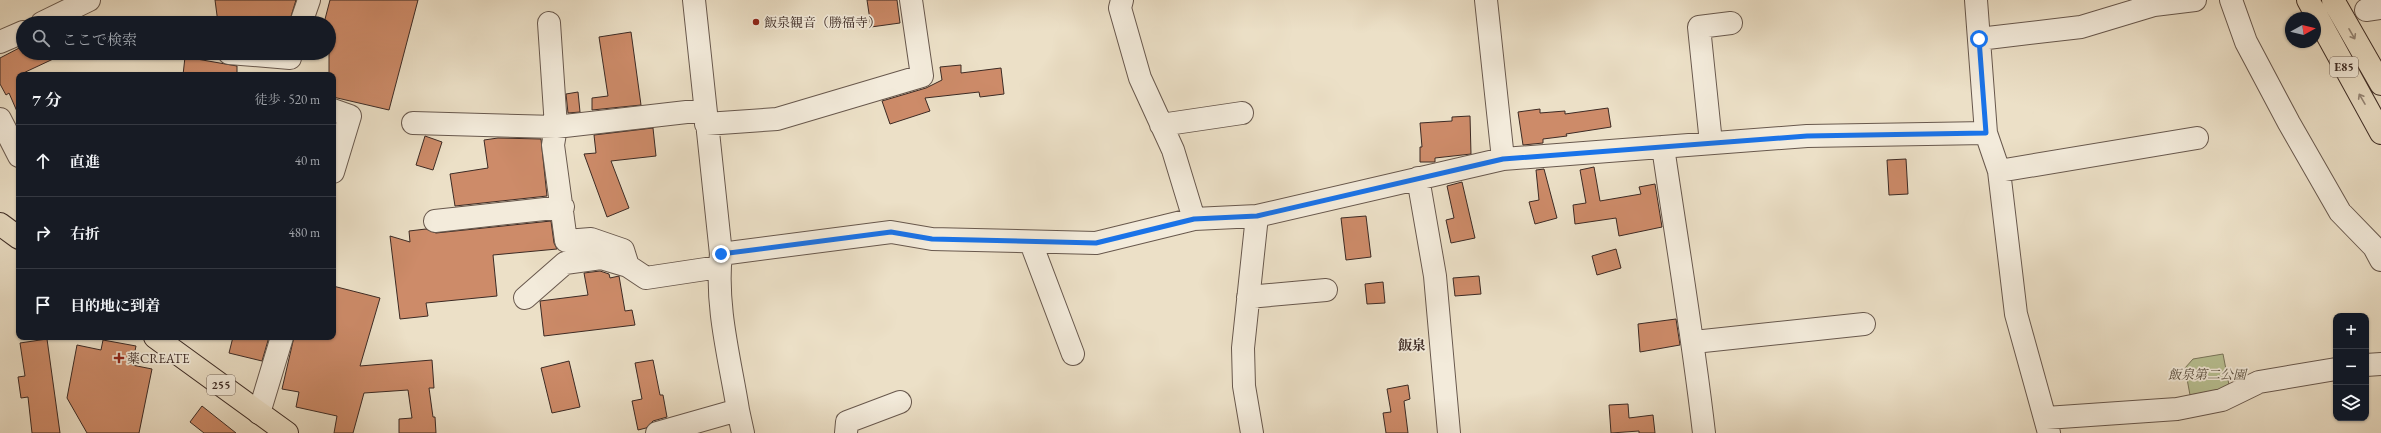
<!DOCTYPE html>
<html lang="ja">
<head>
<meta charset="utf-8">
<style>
  :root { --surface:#171b24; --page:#242831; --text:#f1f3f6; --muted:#9ea1a6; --line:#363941 }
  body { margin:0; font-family:"EB Garamond","Noto Serif JP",serif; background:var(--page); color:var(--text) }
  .controls { position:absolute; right:12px; bottom:12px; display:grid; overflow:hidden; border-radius:8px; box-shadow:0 1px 3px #0004 }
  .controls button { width:36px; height:36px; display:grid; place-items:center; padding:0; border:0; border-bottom:1px solid var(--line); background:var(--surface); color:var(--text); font:20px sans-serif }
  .compass { position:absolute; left:2285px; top:12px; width:36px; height:36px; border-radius:50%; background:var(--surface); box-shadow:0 1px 3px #0004; rotate:82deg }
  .stop { position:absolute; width:12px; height:12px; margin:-9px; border:3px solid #1a73e8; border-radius:50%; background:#fff }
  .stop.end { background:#1a73e8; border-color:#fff; box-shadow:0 1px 4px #0008 }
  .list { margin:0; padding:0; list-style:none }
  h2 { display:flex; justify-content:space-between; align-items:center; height:52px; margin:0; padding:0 16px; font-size:17px }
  h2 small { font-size:13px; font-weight:400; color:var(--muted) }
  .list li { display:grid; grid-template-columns:26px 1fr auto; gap:12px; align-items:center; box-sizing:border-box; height:72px; padding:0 16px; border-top:1px solid var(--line) }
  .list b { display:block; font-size:15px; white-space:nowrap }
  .list em { font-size:13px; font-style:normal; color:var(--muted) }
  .icon { flex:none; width:22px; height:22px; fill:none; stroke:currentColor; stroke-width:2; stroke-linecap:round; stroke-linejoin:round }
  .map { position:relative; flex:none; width:2381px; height:433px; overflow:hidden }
  .search { position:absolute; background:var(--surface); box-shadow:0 1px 3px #0004; left:16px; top:16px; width:320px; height:44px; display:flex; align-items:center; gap:10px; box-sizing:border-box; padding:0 14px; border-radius:22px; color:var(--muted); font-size:15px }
  .panel { position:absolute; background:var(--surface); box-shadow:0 1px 3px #0004; left:16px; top:72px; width:320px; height:268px; border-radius:8px }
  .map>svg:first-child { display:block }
</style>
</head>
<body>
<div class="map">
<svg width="2381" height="433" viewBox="0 0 2381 433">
  <rect width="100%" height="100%" fill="#ece0c7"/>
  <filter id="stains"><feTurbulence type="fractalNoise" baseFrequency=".005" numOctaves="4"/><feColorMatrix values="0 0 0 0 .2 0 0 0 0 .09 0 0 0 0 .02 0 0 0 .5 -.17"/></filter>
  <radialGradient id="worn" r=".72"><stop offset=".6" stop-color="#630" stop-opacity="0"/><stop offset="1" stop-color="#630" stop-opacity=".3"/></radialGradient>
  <path fill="#b9c294" stroke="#7a765c" d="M 2223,354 L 2229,385 L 2218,390 L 2190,395 L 2185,368 L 2193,359 Z"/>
  <path fill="#cd8b69" stroke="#3c2a24" d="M 215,0 L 296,0 L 289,23 L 218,23 Z
    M 330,0 L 418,0 L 389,110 L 333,97 L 333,75 L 329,75 L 329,23 L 324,23 Z
    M 867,0 L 897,0 L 900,23 L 871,27 Z
    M 631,32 L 641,105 L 592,110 L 592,98 L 608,96 L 599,37 Z
    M 23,46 L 23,53 L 66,53 L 19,75 L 19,116 L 9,93 L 6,95 L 0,84 L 0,58 Z
    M 185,57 L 237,66 L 237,75 L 183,75 Z
    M 961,65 L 961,73 L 1001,68 L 1004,94 L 980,97 L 979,92 L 925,98 L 930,111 L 890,124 L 882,101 L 926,88 L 942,80 L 940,67 Z
    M 578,92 L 580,112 L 568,113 L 566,94 Z
    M 1608,108 L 1611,127 L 1566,134 L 1567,136 L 1543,139 L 1543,143 L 1523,145 L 1518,112 L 1540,109 L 1540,113 L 1565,111 L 1565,114 Z
    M 1470,116 L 1471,154 L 1435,158 L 1435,162 L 1420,162 L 1420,147 L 1422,147 L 1420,123 L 1452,121 L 1452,117 Z
    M 653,128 L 656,156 L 611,161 L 629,208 L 607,217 L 584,154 L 596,153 L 594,135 Z
    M 425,136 L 442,142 L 433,170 L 416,165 Z
    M 498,138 L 541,139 L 547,196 L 455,206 L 450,174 L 488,168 L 484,140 Z
    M 1906,159 L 1908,194 L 1889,195 L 1887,160 Z
    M 1594,167 L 1600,201 L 1641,194 L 1639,187 L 1655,184 L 1662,227 L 1619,236 L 1616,218 L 1575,224 L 1573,205 L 1586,203 L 1580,170 Z
    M 1544,169 L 1557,218 L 1535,224 L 1529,202 L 1539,200 L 1536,170 Z
    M 1462,182 L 1475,238 L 1451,243 L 1446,220 L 1454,218 L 1447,186 Z
    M 1366,216 L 1371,257 L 1346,260 L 1341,218 Z
    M 551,221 L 554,243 L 557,249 L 493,255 L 497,296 L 426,303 L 428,316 L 400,319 L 390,236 L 410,242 L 409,231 L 426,229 L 436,233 Z
    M 1616,249 L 1621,268 L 1597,275 L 1592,256 Z
    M 600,271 L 609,274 L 610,278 L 619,276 L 625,311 L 632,310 L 635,325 L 544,336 L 540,301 L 588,295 L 584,273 Z
    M 1479,276 L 1481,294 L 1455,296 L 1453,278 Z
    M 1383,282 L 1385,303 L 1367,304 L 1365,284 Z
    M 333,286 L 380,298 L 360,366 L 432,360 L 434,388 L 429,388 L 433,417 L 435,417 L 436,433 L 399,433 L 399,419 L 412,418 L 408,390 L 364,393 L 353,433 L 334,433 L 337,416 L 296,407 L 299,392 L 282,389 L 294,337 L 333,337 Z
    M 1676,319 L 1680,345 L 1640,352 L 1638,324 Z
    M 233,337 L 269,337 L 262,361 L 229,353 Z
    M 47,339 L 60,433 L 32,433 L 28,397 L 21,398 L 18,377 L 25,376 L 20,343 Z
    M 103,340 L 136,346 L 132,365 L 152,369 L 139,433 L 87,433 L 67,398 L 77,345 L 101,350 Z
    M 653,360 L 660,395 L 663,395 L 667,417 L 653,421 L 646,428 L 638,430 L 632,401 L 642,399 L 635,363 Z
    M 569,361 L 580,407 L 552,413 L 541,368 Z
    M 1408,385 L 1410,399 L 1404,401 L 1408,433 L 1386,433 L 1383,413 L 1391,412 L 1387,389 Z
    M 1628,404 L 1629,418 L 1653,415 L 1655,433 L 1639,433 L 1639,431 L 1611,433 L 1609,405 Z
    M 202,406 L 236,433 L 204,433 L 190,422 Z"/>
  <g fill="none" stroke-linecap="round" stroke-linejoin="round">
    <g stroke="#68584d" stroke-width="24">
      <path id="minor" d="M 694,0 L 721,254 L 891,232 L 932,239 L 1096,243 L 1194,219 L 1257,216 L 1503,159 L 1807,136 L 1986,133
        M 1122,0 L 1120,8 L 1140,78 L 1173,150 L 1194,219
        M 1486,0 L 1503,159
        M 1976,0 L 1986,133 L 1999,171 L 2016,314 L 2049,433
        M 2231,0 L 2246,42 L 2289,123 L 2340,212 L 2374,247 L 2381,260
        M 2366,10 L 2381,8
        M 42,23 L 89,0
        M 301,23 L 309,0
        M 549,23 L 556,127 L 553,145 L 566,241 L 591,239 L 623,250 L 628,266
        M 1979,39 L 2081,27 L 2154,5 L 2195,0
        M 0,42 L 23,32
        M 229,53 L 290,58
        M 333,110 L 350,116 L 333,172
        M 0,119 L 19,156
        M 413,123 L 556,127 L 704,110
        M 706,124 L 777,119 L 922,76 L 911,0
        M 1161,125 L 1242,113
        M 1711,143 L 1699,27 L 1731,23
        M 1663,147 C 1677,243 1693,337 1704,433
        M 1999,171 L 2197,138
        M 1418,178 L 1435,276 L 1449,433
        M 435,221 L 563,207
        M 1031,243 L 1073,354
        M 1248,297 L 1326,290
        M 525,298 L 565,263 L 601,258 L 628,266 L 646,278 L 719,267
        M 1694,342 L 1864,324
        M 2366,365 L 2381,364
        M 738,410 L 743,433
        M 259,413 L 282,337
        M 2046,418 L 2177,409 L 2222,400 L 2259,382 L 2336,369
        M 657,433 L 738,410 C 730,360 715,305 721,254
        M 846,433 L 847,422 L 900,402
        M 1252,433 L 1244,386 L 1243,348 L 1257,216"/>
    </g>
    <g stroke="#3c2a24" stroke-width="24">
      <path id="highway" d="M 2308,0 L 2381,133
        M 2333,0 L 2381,84
        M 0,224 L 19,238
        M 155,337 L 287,433"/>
    </g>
    <use href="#minor" stroke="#f3ebdb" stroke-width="22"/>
    <use href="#highway" stroke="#ece0c7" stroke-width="22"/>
  </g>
  <defs><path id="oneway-shaft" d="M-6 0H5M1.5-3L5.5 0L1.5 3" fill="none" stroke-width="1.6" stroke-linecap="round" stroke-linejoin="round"/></defs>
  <g stroke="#948576">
    <use href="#oneway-shaft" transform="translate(2352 34) rotate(60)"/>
    <use href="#oneway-shaft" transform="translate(2362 99) rotate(-120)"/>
  </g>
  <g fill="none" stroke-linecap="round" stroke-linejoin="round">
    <path stroke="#1a73e8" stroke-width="5" d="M 721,254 L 891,232 L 932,239 L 1096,243 L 1194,219 L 1257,216 L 1503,159 L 1807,136 L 1986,133 L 1979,39"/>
  </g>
  <g fill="#8f2418" stroke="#f3ebdb" stroke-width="1.5">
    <circle cx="756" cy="22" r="4"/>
    <path d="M117 352h4v4h4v4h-4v4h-4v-4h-4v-4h4z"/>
  </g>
  <g text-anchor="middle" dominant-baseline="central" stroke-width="3.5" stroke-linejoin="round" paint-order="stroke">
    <g fill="#f3ebdb" stroke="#73645b" stroke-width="1">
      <rect x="2330" y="57" width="28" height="20" rx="3"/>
      <rect x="207" y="375" width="28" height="20" rx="3"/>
    </g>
    <g font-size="12" font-weight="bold" fill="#3c2a24">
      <text x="2344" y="67">E85</text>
      <text x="221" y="385">255</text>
    </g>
    <g font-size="13" fill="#3c2a24" stroke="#f3ebdb" text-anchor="start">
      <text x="764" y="22">飯泉観音（勝福寺）</text>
      <text x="127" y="358">薬CREATE</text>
    </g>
    <g font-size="13" font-style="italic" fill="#5b5040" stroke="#f3ebdb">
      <text x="2207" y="374">飯泉第二公園</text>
    </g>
    <g font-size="14" font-weight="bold" fill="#3c2a24" stroke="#f3ebdb">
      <text x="1412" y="345">飯泉</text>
    </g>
  </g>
  <rect width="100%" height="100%" filter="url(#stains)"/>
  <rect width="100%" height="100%" fill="url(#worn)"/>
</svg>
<div class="controls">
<button>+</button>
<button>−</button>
<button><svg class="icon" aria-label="layers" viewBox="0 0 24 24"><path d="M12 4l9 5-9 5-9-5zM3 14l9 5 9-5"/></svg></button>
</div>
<svg class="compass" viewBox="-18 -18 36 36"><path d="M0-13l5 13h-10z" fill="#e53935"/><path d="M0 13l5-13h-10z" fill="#9ea1a6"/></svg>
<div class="stop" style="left:1979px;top:39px"></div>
<div class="stop end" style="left:721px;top:254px"></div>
<div class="search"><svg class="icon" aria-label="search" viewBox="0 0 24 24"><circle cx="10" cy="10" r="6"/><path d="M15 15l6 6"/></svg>ここで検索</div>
<section class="panel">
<h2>7 分<small>徒歩 · 520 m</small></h2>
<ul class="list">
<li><svg class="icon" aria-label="ahead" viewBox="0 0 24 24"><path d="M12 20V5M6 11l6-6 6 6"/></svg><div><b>直進</b></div><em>40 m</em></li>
<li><svg class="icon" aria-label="right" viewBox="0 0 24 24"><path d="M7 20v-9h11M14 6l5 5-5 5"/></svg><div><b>右折</b></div><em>480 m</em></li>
<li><svg class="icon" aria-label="arrive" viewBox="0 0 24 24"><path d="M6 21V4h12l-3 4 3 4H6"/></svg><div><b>目的地に到着</b></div></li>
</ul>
</section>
</div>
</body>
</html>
